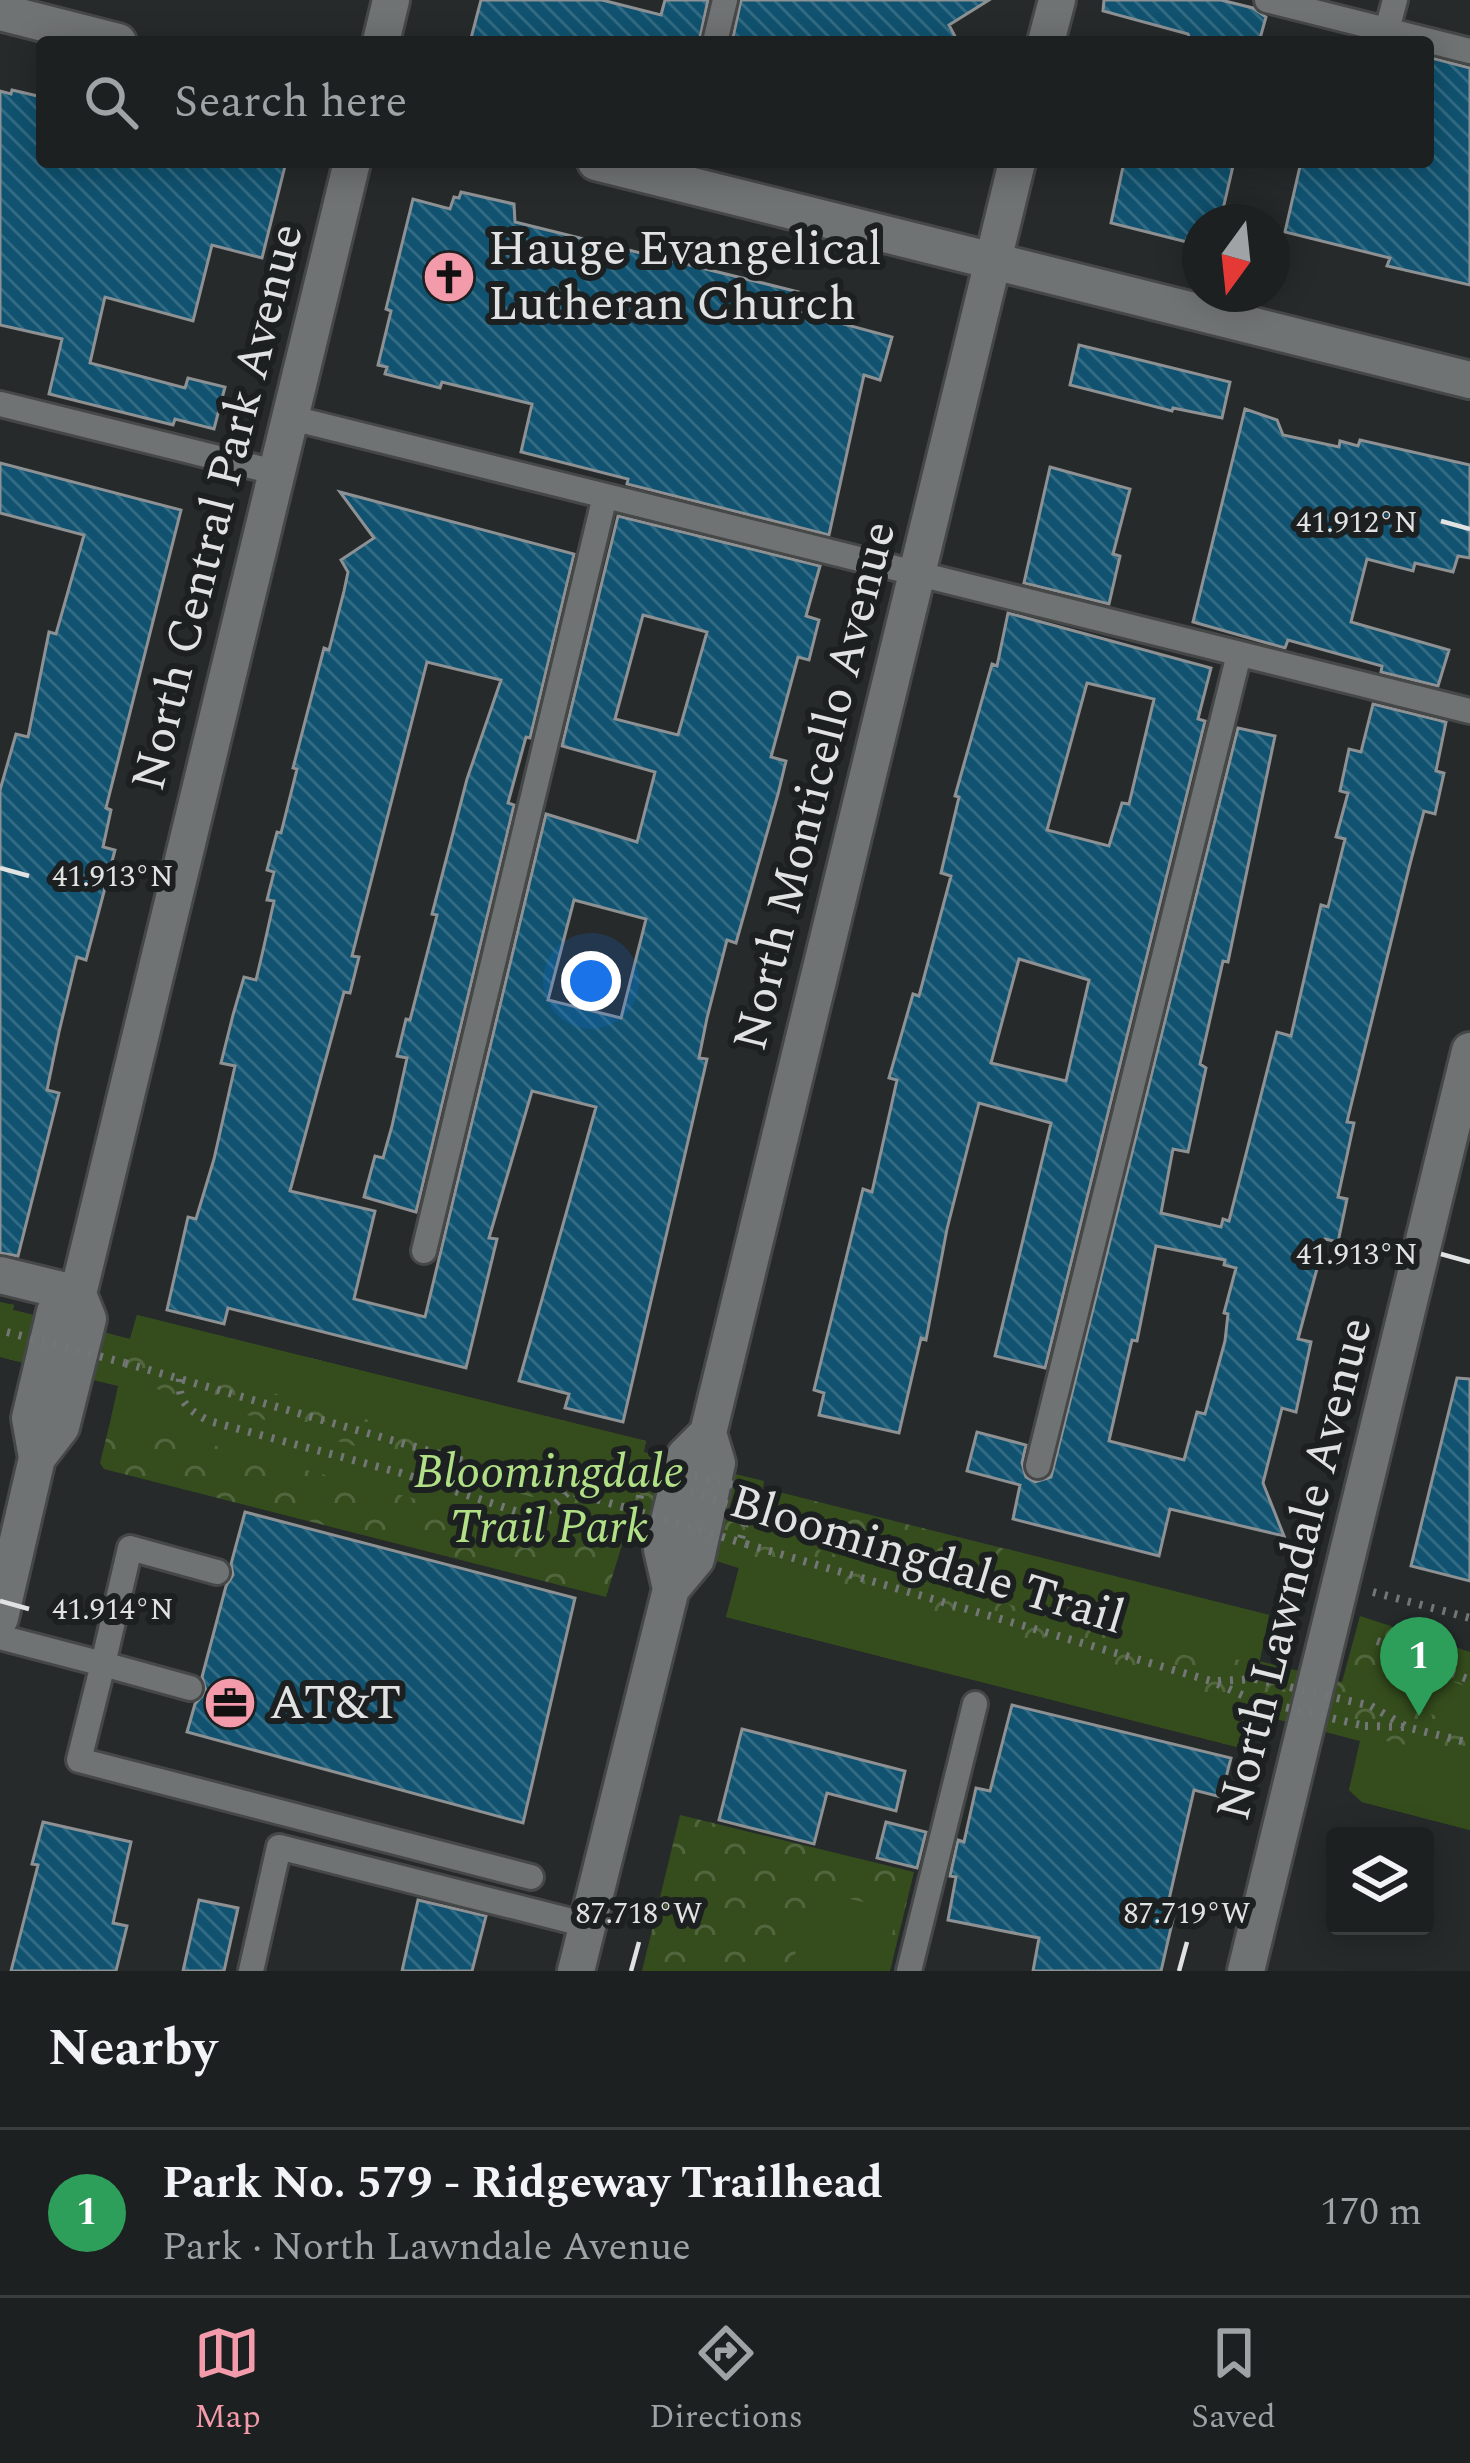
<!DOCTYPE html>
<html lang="en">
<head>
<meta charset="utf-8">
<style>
  :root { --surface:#1c2020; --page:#292d2d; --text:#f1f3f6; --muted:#a0a3a5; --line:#3a3e3e; --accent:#f39aab }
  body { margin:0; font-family:Spectral,serif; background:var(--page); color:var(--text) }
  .controls { position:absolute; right:36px; bottom:36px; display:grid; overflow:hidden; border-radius:12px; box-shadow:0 6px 30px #0003 }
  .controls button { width:108px; height:108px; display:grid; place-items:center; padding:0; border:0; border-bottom:3px solid var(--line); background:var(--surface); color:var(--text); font:60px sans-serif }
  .compass { position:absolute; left:1182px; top:204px; width:108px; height:108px; border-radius:50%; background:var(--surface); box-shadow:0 6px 30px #0003; rotate:195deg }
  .you { position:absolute; left:591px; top:981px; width:42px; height:42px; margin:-30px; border:9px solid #fff; border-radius:50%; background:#1a73e8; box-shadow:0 0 0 18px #1a73e833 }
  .badge { display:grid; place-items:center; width:78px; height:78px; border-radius:50%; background:var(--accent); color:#fff; font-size:39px; font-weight:700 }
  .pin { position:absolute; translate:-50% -99px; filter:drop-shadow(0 3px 6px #0008) }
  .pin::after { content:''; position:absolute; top:63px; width:42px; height:36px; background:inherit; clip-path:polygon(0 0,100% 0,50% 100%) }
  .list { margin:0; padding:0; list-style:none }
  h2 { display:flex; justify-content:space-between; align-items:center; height:156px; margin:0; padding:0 48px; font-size:51px }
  h2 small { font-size:39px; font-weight:400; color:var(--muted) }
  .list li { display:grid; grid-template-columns:78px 1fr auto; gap:36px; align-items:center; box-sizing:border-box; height:168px; padding:0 48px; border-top:3px solid var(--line) }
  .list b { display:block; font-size:45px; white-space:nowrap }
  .list p { margin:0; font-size:39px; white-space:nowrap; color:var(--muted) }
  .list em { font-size:39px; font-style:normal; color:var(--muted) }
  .icon { flex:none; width:66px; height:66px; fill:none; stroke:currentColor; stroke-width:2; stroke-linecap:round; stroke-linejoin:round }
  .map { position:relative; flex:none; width:1470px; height:1971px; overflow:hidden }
  .search { position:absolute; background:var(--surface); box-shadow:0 6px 30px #0003; left:36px; right:36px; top:36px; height:132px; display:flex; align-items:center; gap:30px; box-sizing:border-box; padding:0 42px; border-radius:12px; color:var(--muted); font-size:45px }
  .sheet { height:324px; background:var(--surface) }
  nav { display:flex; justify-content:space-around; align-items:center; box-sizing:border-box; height:168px; border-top:3px solid var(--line); background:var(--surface); font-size:33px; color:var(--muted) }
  nav a { display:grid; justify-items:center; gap:6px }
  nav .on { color:var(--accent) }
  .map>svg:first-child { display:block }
</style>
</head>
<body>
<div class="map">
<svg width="1470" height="1971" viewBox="0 0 1470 1971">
  <defs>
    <pattern id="park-crowns" width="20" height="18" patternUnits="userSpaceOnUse" patternTransform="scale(3)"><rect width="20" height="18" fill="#354d1d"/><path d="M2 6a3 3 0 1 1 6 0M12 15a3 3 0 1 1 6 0" fill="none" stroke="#52663e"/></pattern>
    <pattern id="building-back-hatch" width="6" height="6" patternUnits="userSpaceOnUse" patternTransform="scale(3)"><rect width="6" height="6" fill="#10526f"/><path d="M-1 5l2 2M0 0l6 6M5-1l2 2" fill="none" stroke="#326b83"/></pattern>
  </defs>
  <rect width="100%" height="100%" fill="#262a2a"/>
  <path fill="url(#park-crowns)" d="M 0,1302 L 14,1305 L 13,1310 L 130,1339 L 137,1315 L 646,1441 L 644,1452 L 764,1481 L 763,1488 L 1269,1615 L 1259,1661 L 1342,1682 L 1360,1616 L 1470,1652 L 1470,1830 L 1362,1802 L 1349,1790 L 1360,1741 L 1249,1712 L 1241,1748 L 726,1617 L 739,1568 L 626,1532 L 606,1597 L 104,1469 L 100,1463 L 119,1386 L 0,1357 Z
    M 680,1815 L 914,1872 L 890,1971 L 642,1971 Z"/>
  <path fill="#354d1d" d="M 0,1302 L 14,1305 L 13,1310 L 130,1339 L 137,1315 L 646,1441 L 637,1480 L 593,1467 L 589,1482 L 0,1316 Z
    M 0,1344 L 1201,1689 L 1209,1697 L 1250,1707 L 1241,1748 L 726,1617 L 739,1568 L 626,1532 L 619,1553 L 111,1418 L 118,1386 L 0,1357 Z
    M 756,1509 L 995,1576 L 1003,1548 L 1269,1615 L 1259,1665 L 1220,1655 L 1203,1660 L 749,1530 Z
    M 1382,1656 L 1470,1688 L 1470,1727 L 1373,1695 L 1374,1691 L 1384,1692 L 1386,1683 L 1382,1681 L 1386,1662 Z
    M 1362,1736 L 1470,1758 L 1470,1830 L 1362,1802 L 1349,1790 Z
    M 811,1890 L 898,1910 L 883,1971 L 791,1971 Z"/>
  <path fill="url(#building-back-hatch)" stroke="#8e9193" stroke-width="3" fill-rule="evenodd" d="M 481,0 L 602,0 L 661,15 L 665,0 L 708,0 L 699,42 L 470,42 Z
    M 741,0 L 989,0 L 949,25 L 958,42 L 732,42 Z
    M 1104,0 L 1221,0 L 1253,8 L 1266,17 L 1259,42 L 1191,42 L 1188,34 L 1103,11 Z
    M 1428,57 L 1470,68 L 1470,285 L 1387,266 L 1390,258 L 1285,232 L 1301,162 L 1428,162 Z
    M 12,90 L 42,97 L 42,162 L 286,162 L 262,258 L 212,245 L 193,321 L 105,297 L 90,363 L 185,388 L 188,378 L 225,387 L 214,429 L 175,419 L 173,425 L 49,394 L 62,339 L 0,325 L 0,91 L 11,94 Z
    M 1124,162 L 1213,162 L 1233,166 L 1220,222 L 1200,222 L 1200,242 L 1187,239 L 1187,242 L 1111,223 Z
    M 461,192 L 514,204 L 515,222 L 803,293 L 799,312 L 892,337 L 880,380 L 864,375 L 829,535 L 627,484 L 628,479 L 521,452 L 532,404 L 442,382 L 440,388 L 385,374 L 387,367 L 378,365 L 391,311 L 386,309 L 413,199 L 450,209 L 454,197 L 459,198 Z
    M 1079,345 L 1230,382 L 1222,418 L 1173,408 L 1172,411 L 1070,385 Z
    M 1245,409 L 1277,420 L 1283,435 L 1339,447 L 1340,441 L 1358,446 L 1360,440 L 1470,465 L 1470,558 L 1458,556 L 1453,572 L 1415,563 L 1413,571 L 1367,559 L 1351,622 L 1449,650 L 1438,686 L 1381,672 L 1382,666 L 1288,640 L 1285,648 L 1193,622 Z
    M 0,463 L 181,510 L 106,808 L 111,810 L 103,847 L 115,850 L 86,960 L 77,957 L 59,1032 L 47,1090 L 59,1093 L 18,1256 L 0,1253 L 0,790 L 16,734 L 28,737 L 49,632 L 56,634 L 84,535 L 0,513 Z
    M 1050,467 L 1130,489 L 1113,554 L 1120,556 L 1109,604 L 1024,583 Z
    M 340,492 L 574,554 L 530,738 L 526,737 L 508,803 L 514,805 L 416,1212 L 364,1197 L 375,1156 L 383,1158 L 392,1126 L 407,1058 L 397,1056 L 406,1019 L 410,1020 L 437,915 L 432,914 L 467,779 L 501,680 L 427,662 L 352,956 L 359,957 L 350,993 L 344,992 L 290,1191 L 375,1211 L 354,1299 L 425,1317 L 546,814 L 637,842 L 655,772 L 562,746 L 618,516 L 820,566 L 806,616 L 819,620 L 809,660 L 798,657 L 771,757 L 786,761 L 778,794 L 736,943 L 727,940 L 707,1018 L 699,1058 L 707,1059 L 623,1422 L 565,1408 L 569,1394 L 519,1381 L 596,1107 L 532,1091 L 489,1238 L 497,1239 L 466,1368 L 228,1308 L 224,1324 L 167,1310 L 188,1217 L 196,1219 L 214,1159 L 235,1066 L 221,1063 L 233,1015 L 244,977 L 256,980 L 264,946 L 274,901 L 267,900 L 274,872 L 267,870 L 277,832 L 281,833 L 297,769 L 293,768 L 324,648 L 329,650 L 344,591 L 348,572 L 341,560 L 374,538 ZM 643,615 L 707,632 L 678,735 L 615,719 ZM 574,900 L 646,919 L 621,1018 L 548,1000 Z
    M 1008,613 L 1211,668 L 1198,719 L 1205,721 L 1045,1368 L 995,1356 L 1051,1123 L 979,1103 L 947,1229 L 926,1340 L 921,1338 L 899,1433 L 819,1415 L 824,1393 L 814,1390 L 863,1189 L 872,1192 L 897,1080 L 889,1078 L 913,994 L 919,996 L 951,876 L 941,873 L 959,797 L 955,796 L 992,664 L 997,666 ZM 1087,683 L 1154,699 L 1129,804 L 1122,803 L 1109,846 L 1047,830 ZM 1019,959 L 1089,980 L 1066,1081 L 991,1063 Z
    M 1373,704 L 1446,722 L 1436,771 L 1444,773 L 1435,814 L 1424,811 L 1410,864 L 1347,1122 L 1354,1123 L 1338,1197 L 1347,1199 L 1338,1242 L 1325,1239 L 1298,1339 L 1311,1342 L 1296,1412 L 1282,1408 L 1263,1483 L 1284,1536 L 1170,1509 L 1159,1556 L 1013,1519 L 1020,1485 L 967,1471 L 977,1432 L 1026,1445 L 1022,1463 L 1026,1477 L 1035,1482 L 1051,1477 L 1238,728 L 1275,736 L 1228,962 L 1223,961 L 1200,1064 L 1206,1068 L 1188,1152 L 1173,1149 L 1161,1213 L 1221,1227 L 1223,1219 L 1229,1221 L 1277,1032 L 1291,1036 L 1321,905 L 1328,907 L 1345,839 L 1336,837 L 1348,793 L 1340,791 L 1349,749 L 1361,752 ZM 1156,1246 L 1225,1260 L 1224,1265 L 1236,1268 L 1224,1313 L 1228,1314 L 1225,1341 L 1205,1414 L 1197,1412 L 1184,1460 L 1109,1441 L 1132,1340 L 1137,1341 Z
    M 1457,1378 L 1470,1379 L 1470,1581 L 1411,1566 Z
    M 245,1512 L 575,1598 L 523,1823 L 187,1732 L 195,1704 L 206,1691 L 202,1677 L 226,1586 L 233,1575 L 231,1564 Z
    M 1012,1705 L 1231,1758 L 1221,1797 L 1194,1790 L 1168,1904 L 1176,1906 L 1161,1971 L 1033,1971 L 1039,1938 L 948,1920 L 956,1877 L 950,1876 L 958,1840 L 964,1842 L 976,1788 L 990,1791 Z
    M 742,1729 L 905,1771 L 896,1811 L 827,1793 L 814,1844 L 719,1820 Z
    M 43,1822 L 131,1842 L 113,1923 L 127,1926 L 116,1971 L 11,1971 L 38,1865 L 32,1864 Z
    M 886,1822 L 926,1832 L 917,1868 L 877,1858 Z
    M 199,1900 L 238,1908 L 224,1971 L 183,1971 Z
    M 418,1900 L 486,1916 L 472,1971 L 402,1971 Z"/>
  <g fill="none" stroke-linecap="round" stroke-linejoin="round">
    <g stroke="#464848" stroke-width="30">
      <path id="lane" d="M 1267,0 L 1470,51
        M 1387,30 L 1395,0
        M 715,42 L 725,0
        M 0,404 L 275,472
        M 288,417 L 1470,711
        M 424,1251 L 605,496
        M 1038,1466 L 1239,654
        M 0,1637 L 103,1664 L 130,1548 L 217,1572
        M 190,1688 L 103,1664 L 79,1760 L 531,1877
        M 251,1971 L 279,1847 L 587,1925
        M 909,1971 L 975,1704"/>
    </g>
    <g stroke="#464848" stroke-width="42">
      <path id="street" d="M 0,12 L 118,42
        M 1046,42 L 1057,0
        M 596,162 L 1470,380
        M 0,1275 L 78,1294
        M 671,1589 L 662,1549 L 685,1456 L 708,1433 L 1017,162
        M 576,1971 L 671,1589 L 696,1559 L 717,1463 L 708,1433
        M 1246,1971 L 1470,1051"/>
    </g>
    <g stroke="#464848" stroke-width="42">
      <path id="secondary" d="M 381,42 L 391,0
        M 37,1458 L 30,1418 L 55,1312 L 78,1294
        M 0,1618 L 37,1458 L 61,1427 L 88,1319 L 78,1294 L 352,162"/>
    </g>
    <path stroke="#737676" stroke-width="8" stroke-dasharray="3 9" stroke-linecap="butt" d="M 125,1363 L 630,1509
      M 180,1379 C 177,1402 190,1411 209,1421 L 401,1473 L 527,1515 L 547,1512 L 570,1490
      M 746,1544 L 1211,1681 L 1251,1699
      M 1373,1592 L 1470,1618
      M 1377,1641 L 1392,1646 L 1402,1658 L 1416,1659 L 1470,1680
      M 1218,1681 L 1255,1679
      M 1371,1706 L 1405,1726
      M 1365,1726 L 1406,1727 L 1470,1743"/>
    <use href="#lane" stroke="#707373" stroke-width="24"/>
    <use href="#street" stroke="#707373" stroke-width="36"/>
    <use href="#secondary" stroke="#707373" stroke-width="36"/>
    <path stroke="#737676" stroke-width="8" stroke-dasharray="3 9" stroke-linecap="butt" d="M 7,1332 L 125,1363
      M 644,1479 L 748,1510
      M 630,1509 L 746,1544
      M 637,1510 L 647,1464 L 754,1490 L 740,1542
      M 1255,1679 L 1371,1706
      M 1251,1699 L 1365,1726"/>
  </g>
  <path fill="none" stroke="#e1e3e3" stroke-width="4.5" d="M 1441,521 L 1470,529M 0,868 L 29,876M 1441,1254 L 1470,1262M 0,1601 L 29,1609M 631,1971 L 639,1942M 1179,1971 L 1187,1942"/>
  <defs>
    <g id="church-disc" transform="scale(2.7)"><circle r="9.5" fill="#f39aab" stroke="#1d2020"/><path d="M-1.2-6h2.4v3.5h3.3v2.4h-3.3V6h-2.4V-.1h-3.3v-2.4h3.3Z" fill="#111"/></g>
    <g id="office-disc" transform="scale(2.7)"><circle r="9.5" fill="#f39aab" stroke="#1d2020"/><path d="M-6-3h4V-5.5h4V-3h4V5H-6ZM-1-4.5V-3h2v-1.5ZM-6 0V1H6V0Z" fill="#111"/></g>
  </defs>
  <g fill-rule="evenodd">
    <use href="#church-disc" x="449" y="277"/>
    <use href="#office-disc" x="230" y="1703"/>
  </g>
  <g text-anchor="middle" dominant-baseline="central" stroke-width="12" stroke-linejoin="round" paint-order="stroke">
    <g font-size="48" fill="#e1e3e3" stroke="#1d2020" text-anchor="start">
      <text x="488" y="249">Hauge Evangelical<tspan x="488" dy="55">Lutheran Church</tspan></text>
      <text x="269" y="1703">AT&amp;T</text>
    </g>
    <g font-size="48" fill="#e1e3e3" stroke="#1d2020">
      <text transform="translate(218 507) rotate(-76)">North Central Park Avenue</text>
      <text transform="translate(815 786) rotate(-76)">North Monticello Avenue</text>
      <text transform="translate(927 1560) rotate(17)">Bloomingdale Trail</text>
      <text transform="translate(1295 1569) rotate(-76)">North Lawndale Avenue</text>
    </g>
    <g font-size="48" font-style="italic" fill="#b1e086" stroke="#1d2020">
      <text x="549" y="1472">Bloomingdale<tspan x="549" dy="55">Trail Park</tspan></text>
    </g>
  </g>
  <g font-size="30" text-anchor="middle" fill="#e1e3e3" stroke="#1d2020" stroke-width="12" stroke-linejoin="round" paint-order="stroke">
    <text x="1357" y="532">41.912°N</text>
    <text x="113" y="886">41.913°N</text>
    <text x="1357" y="1264">41.913°N</text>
    <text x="113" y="1619">41.914°N</text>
    <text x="639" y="1923">87.718°W</text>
    <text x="1187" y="1923">87.719°W</text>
  </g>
</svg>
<div class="controls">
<button><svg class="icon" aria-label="layers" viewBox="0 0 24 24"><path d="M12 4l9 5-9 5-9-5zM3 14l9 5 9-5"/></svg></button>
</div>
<svg class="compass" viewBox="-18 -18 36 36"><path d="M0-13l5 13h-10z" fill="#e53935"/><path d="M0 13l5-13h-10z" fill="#a0a3a5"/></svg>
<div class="you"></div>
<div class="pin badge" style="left:1419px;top:1716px;background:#2e9e5b">1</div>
<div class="search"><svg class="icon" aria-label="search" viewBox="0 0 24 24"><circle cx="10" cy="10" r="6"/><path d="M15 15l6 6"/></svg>Search here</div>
</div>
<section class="sheet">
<h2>Nearby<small></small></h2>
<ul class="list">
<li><span class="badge" style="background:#2e9e5b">1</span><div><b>Park No. 579 - Ridgeway Trailhead</b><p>Park · North Lawndale Avenue</p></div><em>170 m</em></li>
</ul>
</section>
<nav>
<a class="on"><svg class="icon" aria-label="map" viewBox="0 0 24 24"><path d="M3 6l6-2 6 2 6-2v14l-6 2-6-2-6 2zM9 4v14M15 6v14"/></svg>Map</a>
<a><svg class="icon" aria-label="directions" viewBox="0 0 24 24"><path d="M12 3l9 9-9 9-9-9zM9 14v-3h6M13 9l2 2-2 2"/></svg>Directions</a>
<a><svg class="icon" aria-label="saved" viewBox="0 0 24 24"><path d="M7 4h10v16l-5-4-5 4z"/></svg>Saved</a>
</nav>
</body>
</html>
